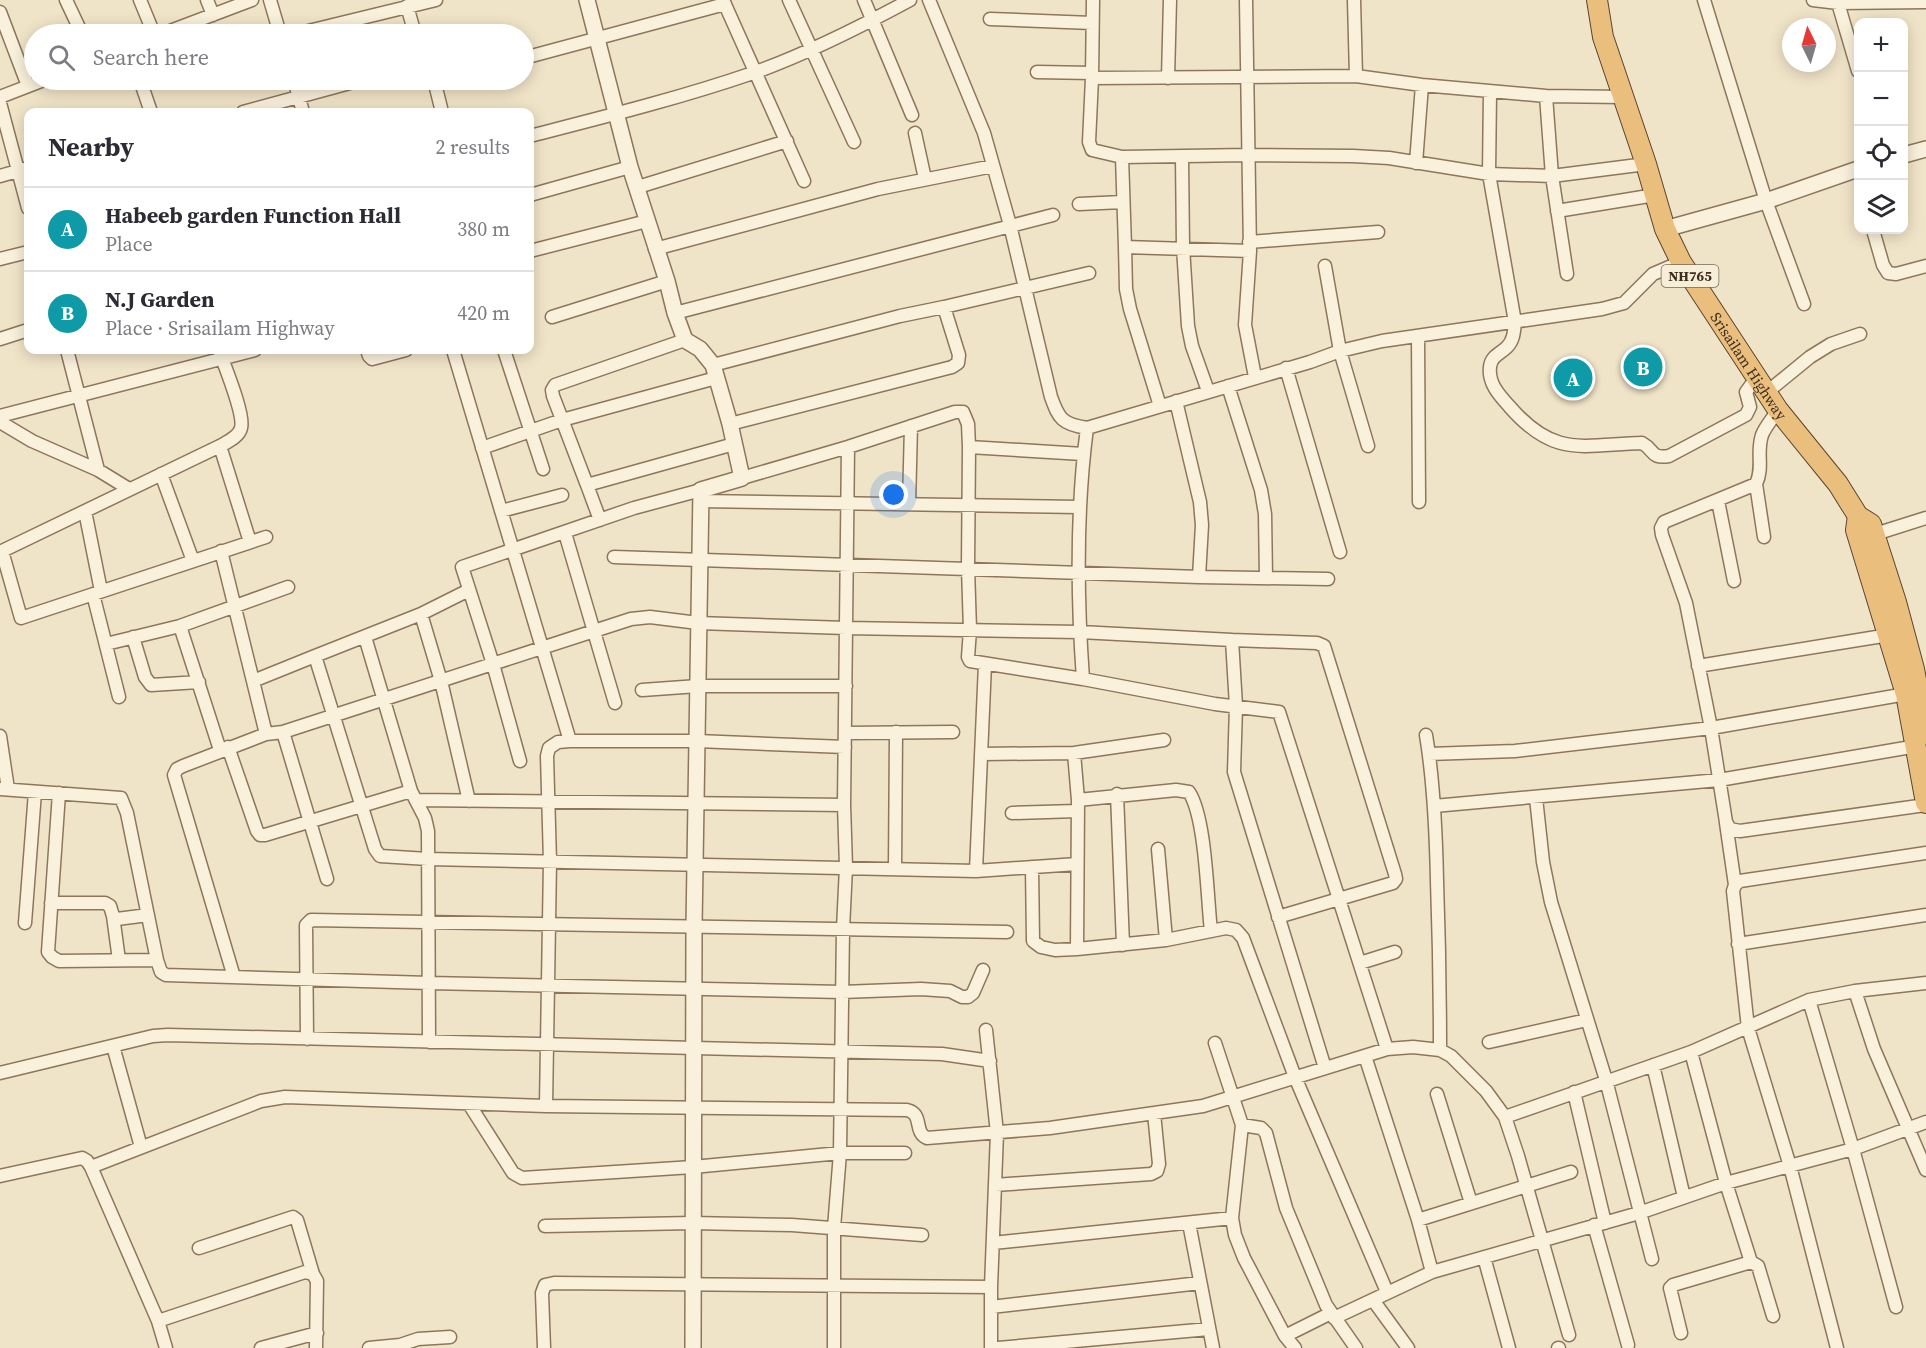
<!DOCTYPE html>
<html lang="en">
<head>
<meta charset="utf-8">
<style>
  :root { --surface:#fff; --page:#f2f2f3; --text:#2b2b33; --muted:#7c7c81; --line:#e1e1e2; --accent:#1a73e8 }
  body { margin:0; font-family:"Source Serif 4",serif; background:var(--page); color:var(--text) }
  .controls { position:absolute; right:18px; top:18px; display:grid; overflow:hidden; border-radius:12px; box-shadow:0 3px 15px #0003 }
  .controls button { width:54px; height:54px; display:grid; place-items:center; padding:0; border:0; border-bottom:2px solid var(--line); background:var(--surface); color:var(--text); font:30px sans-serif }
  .compass { position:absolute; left:1782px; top:18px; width:54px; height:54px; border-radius:50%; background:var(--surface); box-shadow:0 3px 15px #0003; rotate:355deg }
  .you { position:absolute; left:894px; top:495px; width:21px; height:21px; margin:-15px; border:4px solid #fff; border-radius:50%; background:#1a73e8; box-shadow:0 0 0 9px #1a73e833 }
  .badge { display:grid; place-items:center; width:39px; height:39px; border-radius:50%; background:var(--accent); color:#fff; font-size:20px; font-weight:700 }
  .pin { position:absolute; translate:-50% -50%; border:3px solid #fff; box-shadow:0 2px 6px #0006 }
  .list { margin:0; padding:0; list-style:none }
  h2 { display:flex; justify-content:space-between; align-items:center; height:78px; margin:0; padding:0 24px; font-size:26px }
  h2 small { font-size:20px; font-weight:400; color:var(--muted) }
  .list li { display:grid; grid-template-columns:39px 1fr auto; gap:18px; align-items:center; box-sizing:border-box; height:84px; padding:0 24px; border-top:2px solid var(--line) }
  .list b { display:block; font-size:22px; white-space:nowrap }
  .list p { margin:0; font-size:20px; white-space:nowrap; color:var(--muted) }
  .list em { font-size:20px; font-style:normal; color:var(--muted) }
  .icon { flex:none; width:33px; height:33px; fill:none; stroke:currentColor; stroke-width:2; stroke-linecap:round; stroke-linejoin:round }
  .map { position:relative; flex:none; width:1926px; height:1348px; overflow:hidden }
  .search { position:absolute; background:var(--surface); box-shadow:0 3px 15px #0003; left:24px; top:24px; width:510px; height:66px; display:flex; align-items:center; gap:15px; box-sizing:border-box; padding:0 21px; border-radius:33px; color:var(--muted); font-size:22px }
  .panel { position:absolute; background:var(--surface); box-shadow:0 3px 15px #0003; left:24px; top:108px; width:510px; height:246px; border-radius:12px }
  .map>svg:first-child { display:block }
</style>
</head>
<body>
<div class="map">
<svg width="1926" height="1348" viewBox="0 0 1926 1348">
  <rect width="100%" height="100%" fill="#f0e4c8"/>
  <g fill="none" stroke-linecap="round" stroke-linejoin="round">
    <g stroke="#8d765c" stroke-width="15">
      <path id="minor" d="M 66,0 L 82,34
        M 140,0 L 154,34
        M 207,0 L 213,15
        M 270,0 L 280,34
        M 723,0 L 804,181
        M 789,0 L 854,142
        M 864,0 L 912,115
        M 929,0 L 984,133 L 1010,225 L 1051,397 C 1059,419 1062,424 1087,428 L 1310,362 L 1340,351 L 1382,341 L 1602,309 L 1624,303 L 1653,274 L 1681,262
        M 1093,0 L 1092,78 L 1356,76 L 1422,85 L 1546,96 L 1624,97
        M 1246,0 L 1250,251 L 1245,325 L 1255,377
        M 1354,0 L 1356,76
        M 1704,0 L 1766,201 L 1804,304
        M 1813,0 L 1838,3 L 1926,2
        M 1838,3 L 1858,71
        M 407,6 L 415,34
        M 0,12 L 28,86
        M 990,19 L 1092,23
        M 162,34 L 252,0
        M 296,34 L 436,0
        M 524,58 L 725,4
        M 1037,72 L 1092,73
        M 1092,78 L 1089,142 L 1092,150 L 1122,157 L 1247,155 L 1353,156 L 1389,158 L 1489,174 L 1552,176 L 1646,164
        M 1168,78 L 1170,0
        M 140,80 L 151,112
        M 294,80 L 303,112
        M 434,80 L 442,112
        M 1490,92 L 1489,174 L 1515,322 C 1514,331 1514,340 1507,347 C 1500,354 1491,356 1490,367 C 1488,383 1499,395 1509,406 C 1554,458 1581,445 1642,443 C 1655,450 1650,459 1669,456 L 1746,415 L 1750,407 L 1746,392 L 1756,378
        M 1546,96 L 1552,176 L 1567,274
        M 0,97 L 44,80
        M 0,103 L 28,208
        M 243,112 L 361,80
        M 915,133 L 925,179
        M 530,136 C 604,117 680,98 753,73 C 807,54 860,27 910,0
        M 1122,157 L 1125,247 L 1250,251
        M 1182,157 L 1183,247 L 1188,326 L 1192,346 L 1208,391
        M 1416,163 L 1422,85
        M 0,176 L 28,168
        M 638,187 L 787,141
        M 530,195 L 630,167
        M 1079,204 L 1123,202
        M 1557,211 L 1655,195
        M 1873,230 L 1883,265 L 1888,273 L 1896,274 L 1926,266
        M 1249,242 L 1378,232
        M 1125,247 L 1126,289 L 1130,309 L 1160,406
        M 655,249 L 878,189 L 993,166
        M 530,251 L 647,221
        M 0,259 L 28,252
        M 1325,266 L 1340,351 L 1368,446
        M 675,313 L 1053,215
        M 552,317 L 667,281
        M 1418,336 L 1419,502
        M 0,339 L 28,330
        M 685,340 L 555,385 L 552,390 L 553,396 L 587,485 L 734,444
        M 67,350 L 98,470
        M 367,350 L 369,356 L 372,359 L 406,350
        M 453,350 L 570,741
        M 504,350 L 543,469
        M 713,365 L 900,316 L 944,307
        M 1286,368 L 1340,552
        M 1228,386 L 1261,490 L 1265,514 L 1266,578
        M 1766,393 L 1810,357 L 1831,344 L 1860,334
        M 1176,401 L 1200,502 L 1202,525 L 1199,577
        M 1778,410 C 1773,418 1765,427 1762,435 C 1756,453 1764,467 1756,484 L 1664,522 L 1661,528 L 1662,535 L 1686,603 L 1711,728 L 1726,822 L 1730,829 L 1740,831 L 1926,805
        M 0,416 L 255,350
        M 0,422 L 32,441 L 98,470 L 129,489
        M 730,424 L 952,367 L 958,363 L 959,355 L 944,307 L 1089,273
        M 220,446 L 250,542
        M 969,447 L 1083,454
        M 482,448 L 562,420 L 716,378
        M 161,474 L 193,561
        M 742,478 L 848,447 L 955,412 L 963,412 L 968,424 L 969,447 L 968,568 L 970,630 L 968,657 L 970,661 L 1083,679 L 1215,704 L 1279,712 L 1387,1049
        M 1756,484 L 1764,537
        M 587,485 L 600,520
        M 700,501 L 1079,507
        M 1718,501 L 1734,581
        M 909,504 L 911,426
        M 85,511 L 101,591
        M 501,511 L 562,495
        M 565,533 L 615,703
        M 1869,536 L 1926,518
        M 2,551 L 21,618 L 266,537
        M 221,551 L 266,734
        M 0,552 L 220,446 C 227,442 239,437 241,428 C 245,414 224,365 219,350
        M 614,557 L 1199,577 L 1328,579
        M 469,590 L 421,614 L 315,656 L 375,849 L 380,856 L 428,859 L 976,871 L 1077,864
        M 93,594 L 119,697
        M 421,614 L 441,681 L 469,801
        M 180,626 L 220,750
        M 133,637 L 145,677 L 151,685 L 199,682
        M 365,637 L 411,791 L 425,818 L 428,831 L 429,1042
        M 106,644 L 180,626 L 288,587
        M 1698,666 L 1889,635
        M 1083,679 C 1077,596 1076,511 1087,428
        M 253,681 L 315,656
        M 642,690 L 698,686 L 846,686
        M 283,732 L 327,879
        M 845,733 L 953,732
        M 1426,735 C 1434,783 1436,832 1437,881 C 1439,937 1440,994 1440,1050
        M 0,736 L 8,789
        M 228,747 L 257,831 L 260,835 L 265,835 L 411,791
        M 1074,753 L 1078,800 L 1077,949
        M 982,754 L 1074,753 L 1164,740
        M 1429,754 L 1515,751 L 1711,728 L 1906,694
        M 520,761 L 493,664 L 462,567 L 634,508 L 701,490
        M 0,789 L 121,798 L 127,813 L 157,960
        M 59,793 L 48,952 L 52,957 L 59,961 L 157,960 L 161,972 L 166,975 L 429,983 L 842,992 L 921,989 L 950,991 L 962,997 L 968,997 L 973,993 L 983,970
        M 1117,794 L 1123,945
        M 1536,798 L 1543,862 L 1551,902 L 1606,1080 L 1652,1259
        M 416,800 L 844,805
        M 1078,800 L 1176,790 L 1189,792 C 1206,818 1207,897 1211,931
        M 1434,806 L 1719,780 L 1917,746
        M 1012,813 L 1077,811
        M 1726,823 L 1735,885
        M 1158,849 L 1166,940
        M 1032,867 L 1033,941 L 1041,947 L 1055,950 L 1077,949 L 1166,940 L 1226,928 L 1236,930 L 1243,938 L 1295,1077 L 1387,1292
        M 895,869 L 896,732
        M 976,871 L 985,664
        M 51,903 L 105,903 L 110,906 L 113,916 L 117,919 L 148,915
        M 113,916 L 119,960
        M 1278,917 L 1393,883 L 1396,879 L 1395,874 L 1324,646 L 1317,643 L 1232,640 L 1236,706 L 1234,772 L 1325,1068
        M 25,923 L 35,792
        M 1738,944 L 1926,915
        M 1360,963 L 1395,952
        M 234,977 L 174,775 L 177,769 L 183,766 L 266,734 L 283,732 L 631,619 L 650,617 L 698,623 L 846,628 L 1080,632 L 1232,640
        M 1855,991 L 1874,1049 L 1926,1170
        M 1809,1000 L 1853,1149 L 1896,1307
        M 986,1030 L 997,1133 L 991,1287 L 991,1348
        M 307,1039 L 306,925 L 311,920 L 1007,932
        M 1489,1042 L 1587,1020
        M 1215,1043 L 1242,1125 L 1232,1218 L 1235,1235 L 1244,1258 L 1285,1336 L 1295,1348
        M 113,1046 L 141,1147
        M 1691,1052 L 1726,1183 L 1751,1262
        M 1365,1056 L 1418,1220 L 1571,1172
        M 1653,1065 L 1684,1197
        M 0,1073 L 153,1036 L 168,1035 L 942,1054 L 990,1061
        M 1574,1092 L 1605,1223
        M 1437,1094 L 1471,1203
        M 469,1104 L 513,1173 L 522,1178 L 693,1167 L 840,1153 L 905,1153
        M 546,1106 L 550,861 L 547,756 L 549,748 L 558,742 L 570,741 L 697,741 L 845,747
        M 1505,1117 L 1691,1052 L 1809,1000 L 1855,991 L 1926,983
        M 1242,1125 L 1261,1128 L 1266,1133 L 1286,1208 L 1326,1305 L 1356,1348
        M 91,1167 L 158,1321 L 305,1272 L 313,1274 L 317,1281 L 316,1348
        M 0,1176 L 82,1158 L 87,1161 L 91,1167 L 261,1101 L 285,1097 L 546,1106 L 907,1110 C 924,1114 913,1132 927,1138 L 1050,1128 L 1203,1106 L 1387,1049 L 1413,1047 L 1440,1050 L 1451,1056 L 1486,1091 L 1505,1117 L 1518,1156 L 1569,1335
        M 995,1185 L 1151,1174 L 1157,1171 L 1159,1164 L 1154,1113
        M 1418,1220 L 1432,1272
        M 1189,1223 L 1213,1348
        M 1594,1225 L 1628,1345
        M 545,1226 L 692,1223 L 792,1225 L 922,1235
        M 993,1243 L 1232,1218
        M 199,1248 L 293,1217 L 297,1220 L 313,1274
        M 1484,1257 L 1509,1348
        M 1373,1300 L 1408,1348
        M 991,1307 L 1200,1283
        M 1334,1318 L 1432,1272 L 1639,1213 L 1726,1183 L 1853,1149 L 1926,1122
        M 158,1321 L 166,1348
        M 1681,1333 L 1670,1288 L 1673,1285 L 1751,1262 L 1758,1266 L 1773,1316
        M 1285,1336 L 1331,1313
        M 261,1348 L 317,1333
        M 369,1348 L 400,1345 L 418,1339 L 450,1337
        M 544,1348 L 542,1293 L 545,1285 L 554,1283 L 991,1287
        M 834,1348 L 834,1228 L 840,1153 L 843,929 L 846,867 L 844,805 L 848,447
        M 998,1348 L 1209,1329
        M 1558,1348 L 1559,1348
        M 1837,1348 L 1790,1166 L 1748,1028 L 1733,891 L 1735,885 L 1740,881 L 1926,853"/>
    </g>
    <g stroke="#8d765c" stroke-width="18">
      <path id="tertiary" d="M 587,0 L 630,167 L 667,281 L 675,313 L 685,340 L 700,349 L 713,365 L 730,424 L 742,478 L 701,490 L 694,927 L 693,1348
        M 1904,155 L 1926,149
        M 1665,229 L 1766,201 L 1858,169"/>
    </g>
    <g stroke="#5b4430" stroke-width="22">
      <g id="trunk">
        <path id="s1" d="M 1597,0 L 1603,37 L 1646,164 L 1665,229 L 1681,262 L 1778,410 L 1838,484 L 1858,516 L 1871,524 L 1896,602 L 1914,669 L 1926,734"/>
        <path d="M 1858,516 L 1856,530 L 1906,694 L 1926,803"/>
      </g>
    </g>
    <use href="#minor" stroke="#faf1dc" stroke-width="12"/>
    <use href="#tertiary" stroke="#faf1dc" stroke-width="15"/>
    <use href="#trunk" stroke="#eabe7c" stroke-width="20"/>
  </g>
  <g text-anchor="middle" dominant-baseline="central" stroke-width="5" stroke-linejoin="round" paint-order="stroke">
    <rect fill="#f7eed8" stroke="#756857" stroke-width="1.5" x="1661.5" y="265" width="57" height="22" rx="4.5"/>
    <g font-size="14" font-weight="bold" fill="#3d2e20">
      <text x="1690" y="276">NH765</text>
    </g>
    <g font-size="15" fill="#3d2e20" stroke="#f7eed8">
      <text stroke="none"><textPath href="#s1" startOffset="400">Srisailam Highway</textPath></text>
    </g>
  </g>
</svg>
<div class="controls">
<button>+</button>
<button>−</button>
<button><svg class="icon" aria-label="locate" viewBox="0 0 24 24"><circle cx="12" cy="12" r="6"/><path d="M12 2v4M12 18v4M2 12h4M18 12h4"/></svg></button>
<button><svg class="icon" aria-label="layers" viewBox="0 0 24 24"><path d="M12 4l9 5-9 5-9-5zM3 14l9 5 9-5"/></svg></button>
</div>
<svg class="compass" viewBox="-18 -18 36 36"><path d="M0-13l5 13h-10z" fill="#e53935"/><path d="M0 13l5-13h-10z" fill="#7c7c81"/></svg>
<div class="you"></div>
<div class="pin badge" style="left:1573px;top:378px;background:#0f9aa8">A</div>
<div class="pin badge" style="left:1643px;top:367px;background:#0f9aa8">B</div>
<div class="search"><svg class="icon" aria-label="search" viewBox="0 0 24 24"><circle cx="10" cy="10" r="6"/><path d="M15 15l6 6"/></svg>Search here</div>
<section class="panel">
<h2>Nearby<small>2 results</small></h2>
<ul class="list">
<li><span class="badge" style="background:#0f9aa8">A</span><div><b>Habeeb garden Function Hall</b><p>Place</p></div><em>380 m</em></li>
<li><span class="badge" style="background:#0f9aa8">B</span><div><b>N.J Garden</b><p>Place · Srisailam Highway</p></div><em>420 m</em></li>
</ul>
</section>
</div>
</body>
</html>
